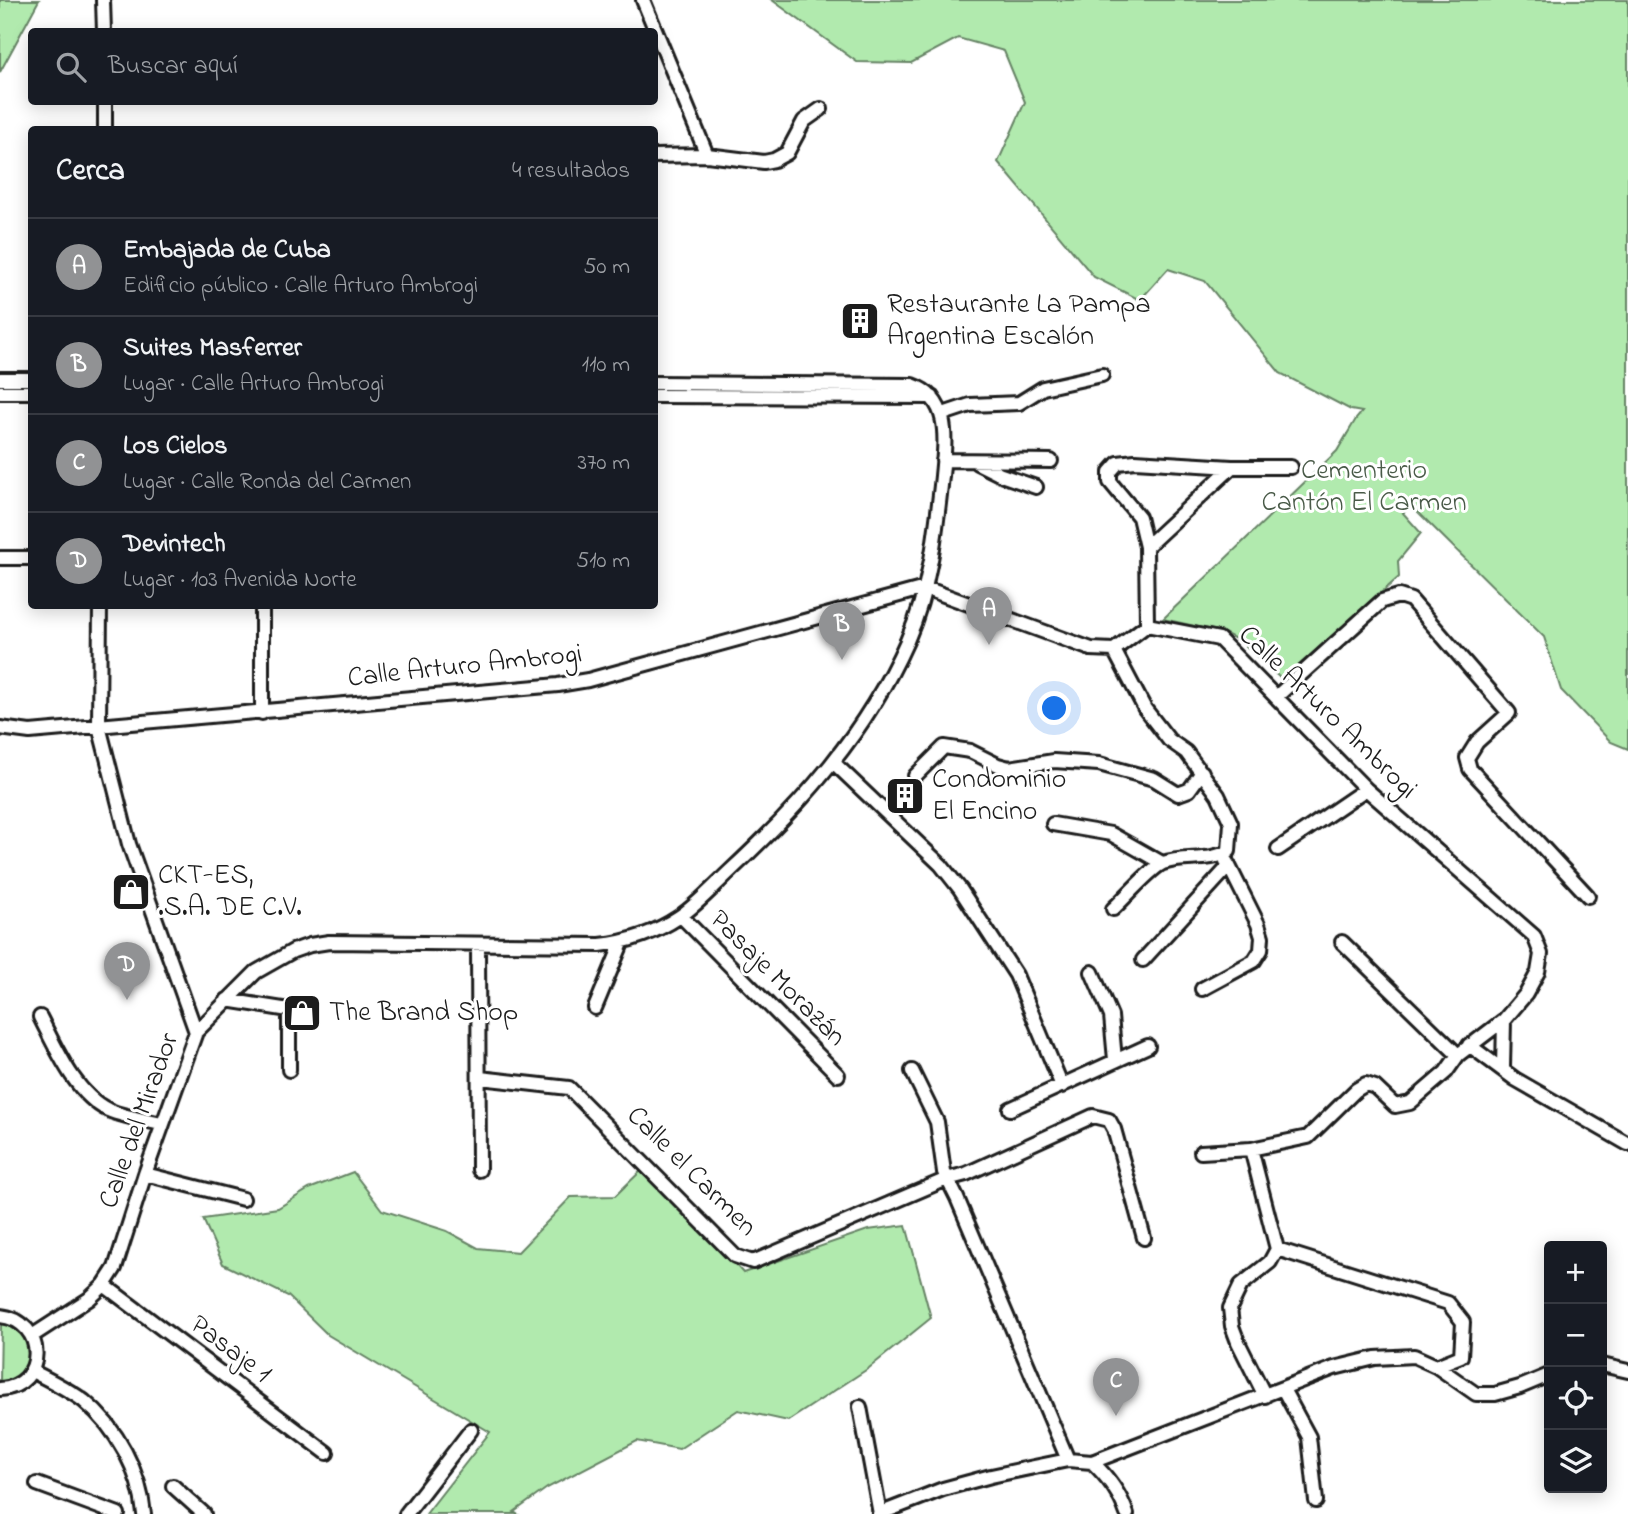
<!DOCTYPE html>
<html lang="es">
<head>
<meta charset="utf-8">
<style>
  :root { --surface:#171b24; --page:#242831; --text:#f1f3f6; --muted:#9ea1a6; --line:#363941; --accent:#919294 }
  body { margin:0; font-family:"Indie Flower",sans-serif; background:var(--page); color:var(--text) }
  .controls { position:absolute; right:21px; bottom:21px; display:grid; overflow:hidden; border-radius:7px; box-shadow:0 4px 18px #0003 }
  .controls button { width:63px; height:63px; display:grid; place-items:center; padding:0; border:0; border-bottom:2px solid var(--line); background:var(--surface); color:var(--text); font:35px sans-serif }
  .you { position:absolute; left:1055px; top:709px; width:24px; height:24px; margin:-18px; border:5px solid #fff; border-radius:50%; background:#1a73e8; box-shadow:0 0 0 10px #1a73e833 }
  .badge { display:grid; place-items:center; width:46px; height:46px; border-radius:50%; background:var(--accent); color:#fff; font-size:23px; font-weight:700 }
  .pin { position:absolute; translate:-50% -58px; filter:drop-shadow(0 2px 4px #0008) }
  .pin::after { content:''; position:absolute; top:37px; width:24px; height:21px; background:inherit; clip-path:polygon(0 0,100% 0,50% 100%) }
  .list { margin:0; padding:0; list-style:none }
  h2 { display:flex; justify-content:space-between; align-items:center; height:91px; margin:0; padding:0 28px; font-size:30px }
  h2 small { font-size:23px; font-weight:400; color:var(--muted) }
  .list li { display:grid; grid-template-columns:46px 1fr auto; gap:21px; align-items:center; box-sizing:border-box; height:98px; padding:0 28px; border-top:2px solid var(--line) }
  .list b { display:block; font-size:26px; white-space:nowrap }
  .list p { margin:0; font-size:23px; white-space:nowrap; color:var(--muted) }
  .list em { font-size:23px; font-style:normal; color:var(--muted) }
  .icon { flex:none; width:38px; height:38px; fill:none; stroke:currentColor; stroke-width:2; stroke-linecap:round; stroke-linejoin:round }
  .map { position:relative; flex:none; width:1628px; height:1514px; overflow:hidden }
  .search { position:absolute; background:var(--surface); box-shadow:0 4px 18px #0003; left:28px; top:28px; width:630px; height:77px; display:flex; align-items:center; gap:18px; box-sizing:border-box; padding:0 24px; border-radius:7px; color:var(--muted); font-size:26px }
  .panel { position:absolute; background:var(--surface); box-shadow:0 4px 18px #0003; left:28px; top:126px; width:630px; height:483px; border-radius:7px }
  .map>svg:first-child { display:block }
</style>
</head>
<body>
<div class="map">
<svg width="1628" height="1514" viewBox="0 0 1628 1514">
  <rect width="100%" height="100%" fill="#fff"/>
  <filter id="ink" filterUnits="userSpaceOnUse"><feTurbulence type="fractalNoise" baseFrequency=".0143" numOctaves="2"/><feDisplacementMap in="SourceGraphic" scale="14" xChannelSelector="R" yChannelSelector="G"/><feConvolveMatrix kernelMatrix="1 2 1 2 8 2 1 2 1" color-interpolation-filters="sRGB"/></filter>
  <g filter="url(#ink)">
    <path fill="#b1eaae" stroke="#668365" stroke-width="2" d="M 0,0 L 39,0 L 0,72 Z
      M 772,0 L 1628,0 L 1628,749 L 1611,742 L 1561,690 L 1544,637 L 1411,505 L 1403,513 L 1421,533 L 1398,561 L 1399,577 L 1282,680 L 1242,642 L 1222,632 L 1163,619 L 1337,451 L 1356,419 L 1362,412 L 1351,410 L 1280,373 L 1205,281 L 1168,269 L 1140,300 L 1094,277 L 998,162 L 1025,102 L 1004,51 L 958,38 L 911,63 L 857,62 Z
      M 647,1165 L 743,1273 L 868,1230 L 906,1225 L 931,1318 L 869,1368 L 788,1421 L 738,1410 L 679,1449 L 637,1441 L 547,1488 L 514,1512 L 517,1514 L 426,1514 L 490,1432 L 328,1335 L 288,1296 L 223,1264 L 203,1219 L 278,1208 L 309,1189 L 353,1172 L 382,1210 L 447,1231 L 478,1248 L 518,1252 L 571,1197 L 615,1196 Z
      M 1,1323 C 39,1331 39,1375 0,1382 Z"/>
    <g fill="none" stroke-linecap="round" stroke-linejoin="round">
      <g stroke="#1c1c1c" stroke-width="18">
        <path id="minor" d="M 103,0 L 104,32
          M 643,0 L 707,155
          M 105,102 L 105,130
          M 654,156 L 707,155 L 764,162 L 774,160 L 787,153 L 804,121 L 821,109
          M 0,379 L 32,379
          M 0,392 L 32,392
          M 654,396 L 932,397
          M 943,414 L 970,405 L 1019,403 L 1043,388 L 1102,375
          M 943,460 L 1051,461
          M 977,463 L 1001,475 L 1036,487
          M 1232,467 L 1291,467
          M 1146,547 L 1232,467 L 1135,461 L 1118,463 L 1110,472 L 1110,482 L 1139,517 L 1146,547 L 1147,625
          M 0,558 L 32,558
          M 100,606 L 99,726 L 129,844 L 196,1032
          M 1276,697 L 1382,601 L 1399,596 L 1411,600 L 1509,713 L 1477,742 L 1467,758 L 1470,769 L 1588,896
          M 262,713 L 262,606
          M 0,728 L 30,732 L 558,685 L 588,680 L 925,588 L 1091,649 L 1114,650 L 1147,625 L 1219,639 L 1366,789 L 1534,936 L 1541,954 L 1538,972 L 1526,994 L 1504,1020 L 1458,1055 L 1446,1072 L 1410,1103 L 1395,1106 L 1375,1087 L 1366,1084 L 1356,1090 L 1308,1137 L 1251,1149 L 1201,1152
          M 834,763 L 941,865 L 960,889 L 1016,975 L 1062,1086
          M 915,776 L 944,747 L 970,751 L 998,765 L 1009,768 L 1054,761 L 1099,764 L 1154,779 L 1178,794 L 1189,790 L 1202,772
          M 1053,824 L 1111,834 L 1162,863
          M 1278,849 L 1366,789
          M 1113,909 C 1124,899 1151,868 1163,863 C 1184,855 1209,863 1229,851 L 1231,823 L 1218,795 L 1186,752 L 1169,740 L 1145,709 L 1114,650
          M 681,916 L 838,1075
          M 1342,942 L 1458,1055
          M 478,944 L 479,1170
          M 1143,960 L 1229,866 L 1226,861
          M 1092,972 L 1111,1016 L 1115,1060
          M 1202,989 L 1254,961 L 1261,950 L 1262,937 L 1258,924 L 1229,866
          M 227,1000 L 289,1010 L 289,1070
          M 595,1008 L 622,943
          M 40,1017 C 56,1048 75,1094 108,1110 C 125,1117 144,1120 162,1124
          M 1469,1045 L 1515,1079 L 1628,1144
          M 1503,1068 L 1504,1020
          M 912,1071 L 937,1122 L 944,1172 L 957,1198 L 1068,1460
          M 480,1078 L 569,1088 L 735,1256 L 753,1262 L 947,1179 L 966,1174 L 1093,1116 L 1109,1120 L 1114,1129 L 1144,1238
          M 1010,1109 L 1148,1046
          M 1251,1149 L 1277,1249 L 1270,1262 L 1241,1285 L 1230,1308 L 1232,1326 L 1238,1342 L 1265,1396
          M 145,1174 L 243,1199
          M 1277,1249 L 1448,1303 L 1463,1322 L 1461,1356 L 1436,1366
          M 104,1285 L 327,1453
          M 0,1316 C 48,1321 47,1387 0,1389
          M 32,1336 L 89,1299 L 104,1285 L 115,1268 L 145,1174 L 196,1032 L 256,972 L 293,951 L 310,945 L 329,942 L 600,945 C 629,942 655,933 679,917 C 697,905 714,886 730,871 C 803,803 866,733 907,641 C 930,589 936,533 942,476 C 945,442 952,399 912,385 L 654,383
          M 1602,1365 L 1628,1371
          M 32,1371 C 49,1380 68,1389 84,1401 C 117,1428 140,1471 144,1514
          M 1283,1389 L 1309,1437 L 1316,1501
          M 860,1407 L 880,1514
          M 1092,1462 C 1108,1477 1120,1493 1127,1514
          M 37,1484 L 118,1514
          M 173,1486 L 204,1514
          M 406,1514 L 471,1430
          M 879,1514 L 943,1489 L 991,1476 L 1068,1460 L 1092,1462 L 1334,1368 L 1375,1358 L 1414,1356 L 1436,1366 L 1476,1394 L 1495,1394 L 1520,1387 L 1549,1375"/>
      </g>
      <use href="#minor" stroke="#fff" stroke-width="12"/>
    </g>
  </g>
  <defs>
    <g id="building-square" transform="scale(2.0125)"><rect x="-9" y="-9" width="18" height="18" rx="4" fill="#1c1c1c" stroke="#fff"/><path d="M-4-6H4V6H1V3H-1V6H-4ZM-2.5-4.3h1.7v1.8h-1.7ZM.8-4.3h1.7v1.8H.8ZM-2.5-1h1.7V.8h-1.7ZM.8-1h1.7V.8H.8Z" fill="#fff"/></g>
    <g id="shop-square" transform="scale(2.0125)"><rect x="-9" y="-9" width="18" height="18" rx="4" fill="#1c1c1c" stroke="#fff"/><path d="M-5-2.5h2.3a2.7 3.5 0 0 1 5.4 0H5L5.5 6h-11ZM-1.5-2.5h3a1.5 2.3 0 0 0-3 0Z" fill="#fff"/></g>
  </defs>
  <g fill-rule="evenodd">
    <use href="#building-square" x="860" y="321"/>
    <use href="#building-square" x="905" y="796"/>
    <use href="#shop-square" x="131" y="892"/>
    <use href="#shop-square" x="302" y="1013"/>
  </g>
  <g text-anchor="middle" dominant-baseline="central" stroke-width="6" stroke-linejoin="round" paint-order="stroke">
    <g font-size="28" fill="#1c1c1c" stroke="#fff" text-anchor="start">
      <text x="887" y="305">Restaurante La Pampa<tspan x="887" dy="32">Argentina Escalón</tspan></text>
      <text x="932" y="780">Condominio<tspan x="932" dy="32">El Encino</tspan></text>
      <text x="158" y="876">CKT-ES,<tspan x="158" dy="32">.S.A. DE C.V.</tspan></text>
      <text x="329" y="1013">The Brand Shop</text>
    </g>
    <g font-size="28" fill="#495a48" stroke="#fff">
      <text x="1364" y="471">Cementerio<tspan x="1364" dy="32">Cantón El Carmen</tspan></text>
    </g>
    <g font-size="28" fill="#1c1c1c" stroke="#fff">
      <text transform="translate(465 667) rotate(-6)">Calle Arturo Ambrogi</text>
      <text transform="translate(1327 713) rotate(44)">Calle Arturo Ambrogi</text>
      <text transform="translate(777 979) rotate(45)">Pasaje Morazán</text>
      <text transform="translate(140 1121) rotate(-70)">Calle del Mirador</text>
      <text transform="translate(691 1172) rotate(45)">Calle el Carmen</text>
      <text transform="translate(230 1350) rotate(37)">Pasaje 1</text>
    </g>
  </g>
</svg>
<div class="controls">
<button>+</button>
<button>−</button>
<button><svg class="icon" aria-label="locate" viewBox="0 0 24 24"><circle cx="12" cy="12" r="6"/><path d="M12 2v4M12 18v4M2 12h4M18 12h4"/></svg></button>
<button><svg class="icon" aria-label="layers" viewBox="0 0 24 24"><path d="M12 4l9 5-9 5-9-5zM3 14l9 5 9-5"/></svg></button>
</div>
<div class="you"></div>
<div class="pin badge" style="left:989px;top:645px">A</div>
<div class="pin badge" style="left:842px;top:660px">B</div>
<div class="pin badge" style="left:1116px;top:1416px">C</div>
<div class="pin badge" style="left:127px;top:1000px">D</div>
<div class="search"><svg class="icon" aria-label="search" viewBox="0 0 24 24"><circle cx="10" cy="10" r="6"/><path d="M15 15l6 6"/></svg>Buscar aquí</div>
<section class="panel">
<h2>Cerca<small>4 resultados</small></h2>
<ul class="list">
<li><span class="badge">A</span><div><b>Embajada de Cuba</b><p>Edificio público · Calle Arturo Ambrogi</p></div><em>50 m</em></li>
<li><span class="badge">B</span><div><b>Suites Masferrer</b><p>Lugar · Calle Arturo Ambrogi</p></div><em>110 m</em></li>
<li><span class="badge">C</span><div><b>Los Cielos</b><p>Lugar · Calle Ronda del Carmen</p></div><em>370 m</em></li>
<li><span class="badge">D</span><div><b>Devintech</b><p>Lugar · 103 Avenida Norte</p></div><em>510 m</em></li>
</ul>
</section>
</div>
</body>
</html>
